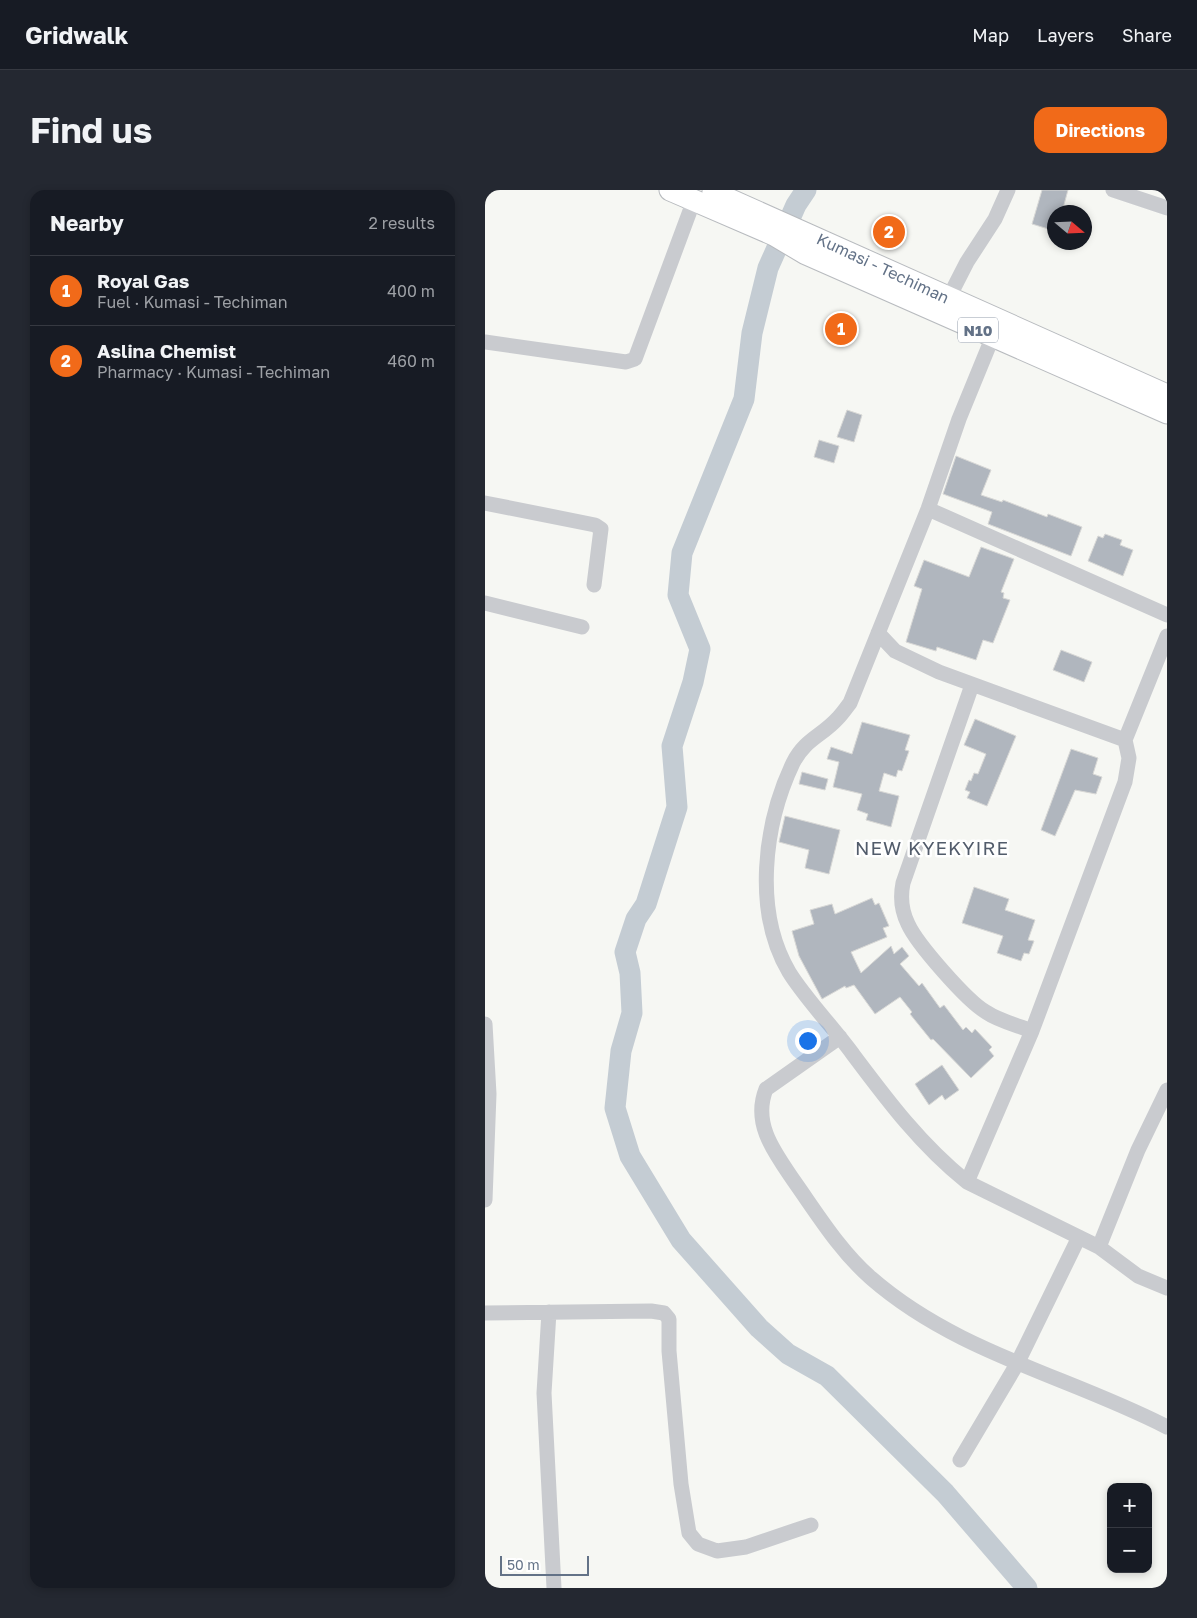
<!DOCTYPE html>
<html lang="en">
<head>
<meta charset="utf-8">
<style>
  :root { --surface:#171b24; --page:#242831; --text:#f1f3f6; --muted:#9ea1a6; --line:#363941; --accent:#f16a19 }
  body { margin:0; font-family:"Golos Text",sans-serif; background:var(--page); color:var(--text) }
  .controls { position:absolute; right:15px; bottom:15px; display:grid; overflow:hidden; border-radius:10px; box-shadow:0 2px 8px #0003 }
  .controls button { width:45px; height:45px; display:grid; place-items:center; padding:0; border:0; border-bottom:1px solid var(--line); background:var(--surface); color:var(--text); font:25px sans-serif }
  .compass { position:absolute; left:562px; top:15px; width:45px; height:45px; border-radius:50%; background:var(--surface); box-shadow:0 2px 8px #0003; rotate:109deg }
  .scale { position:absolute; left:15px; bottom:12px; width:89px; box-sizing:border-box; padding-left:5px; border:2px solid #637287; border-top:0; font-size:14px; line-height:18px; white-space:nowrap; color:#637287; -webkit-text-stroke:4px #fff; paint-order:stroke }
  .you { position:absolute; left:322px; top:850px; width:18px; height:18px; margin:-12px; border:4px solid #fff; border-radius:50%; background:#1a73e8; box-shadow:0 0 0 8px #1a73e833 }
  .badge { display:grid; place-items:center; width:32px; height:32px; border-radius:50%; background:var(--accent); color:#fff; font-size:16px; font-weight:700 }
  .pin { position:absolute; translate:-50% -50%; border:2px solid #fff; box-shadow:0 1px 5px #0006 }
  .list { margin:0; padding:0; list-style:none }
  h2 { display:flex; justify-content:space-between; align-items:center; height:65px; margin:0; padding:0 20px; font-size:21px }
  h2 small { font-size:16px; font-weight:400; color:var(--muted) }
  .list li { display:grid; grid-template-columns:32px 1fr auto; gap:15px; align-items:center; box-sizing:border-box; height:70px; padding:0 20px; border-top:1px solid var(--line) }
  .list b { display:block; font-size:19px; white-space:nowrap }
  .list p { margin:0; font-size:16px; white-space:nowrap; color:var(--muted) }
  .list em { font-size:16px; font-style:normal; color:var(--muted) }
  .map { position:relative; flex:none; width:682px; height:1398px; overflow:hidden; border-radius:15px }
  header { display:flex; align-items:center; gap:30px; box-sizing:border-box; height:70px; padding:0 25px; background:var(--surface); border-bottom:1px solid var(--line) }
  header strong { font-size:24px }
  nav { display:flex; gap:28px; margin-inline-start:auto; font-size:18px }
  .intro { display:flex; align-items:center; justify-content:space-between; box-sizing:border-box; height:120px; padding:0 30px }
  h1 { margin:0; font-size:35px }
  .button { padding:12px 22px; border-radius:15px; background:var(--accent); color:#fff; font-size:18px; font-weight:700 }
  main { display:flex; gap:30px; padding:0 30px }
  aside { flex:1; background:var(--surface); border-radius:15px; box-shadow:0 2px 8px #0003 }
  .map>svg:first-child { display:block }
</style>
</head>
<body>
<header>
<strong>Gridwalk</strong>
<nav><a>Map</a><a>Layers</a><a>Share</a></nav>
</header>
<div class="intro"><h1>Find us</h1><a class="button">Directions</a></div>
<main>
<aside>
<h2>Nearby<small>2 results</small></h2>
<ul class="list">
<li><span class="badge">1</span><div><b>Royal Gas</b><p>Fuel · Kumasi - Techiman</p></div><em>400 m</em></li>
<li><span class="badge">2</span><div><b>Aslina Chemist</b><p>Pharmacy · Kumasi - Techiman</p></div><em>460 m</em></li>
</ul>
</aside>
<div class="map">
<svg width="682" height="1398" viewBox="0 0 682 1398">
  <rect width="100%" height="100%" fill="#f6f7f3"/>
  <g fill="none" stroke-linecap="round" stroke-linejoin="round">
    <path stroke="#c4ccd3" stroke-width="21" d="M 321,0 L 311,15 L 283,78 L 267,143 L 259,209 L 197,363 L 193,405 L 215,459 L 208,492 L 187,556 L 192,617 L 161,714 L 151,729 L 140,762 L 145,783 L 147,823 L 136,861 L 130,918 L 145,966 L 196,1050 L 274,1138 L 303,1164 L 342,1186 L 460,1303 L 542,1398"/>
  </g>
  <path fill="#b0b6be" stroke="#d8d8d6" d="M 557,0 L 583,0 L 577,22 L 570,22 L 570,41 L 547,34 Z
    M 362,220 L 377,225 L 369,252 L 352,247 Z
    M 334,250 L 354,256 L 349,273 L 329,267 Z
    M 471,266 L 506,280 L 496,305 L 517,312 L 518,310 L 562,327 L 563,324 L 597,337 L 586,366 L 503,334 L 507,322 L 458,304 Z
    M 620,344 L 637,350 L 635,355 L 648,360 L 638,386 L 603,371 L 613,346 L 618,348 Z
    M 496,357 L 529,369 L 516,402 L 519,403 L 518,408 L 525,410 L 508,453 L 498,450 L 491,470 L 452,457 L 451,461 L 421,452 L 437,399 L 429,396 L 439,370 L 484,387 Z
    M 576,460 L 607,472 L 599,492 L 568,480 Z
    M 490,529 L 531,546 L 502,616 L 482,608 L 485,602 L 480,600 L 484,590 L 486,591 L 489,583 L 493,584 L 501,564 L 479,555 Z
    M 377,532 L 425,545 L 420,560 L 424,561 L 417,581 L 413,580 L 411,587 L 399,583 L 394,601 L 414,606 L 406,637 L 381,630 L 383,624 L 372,620 L 377,604 L 348,597 L 354,572 L 342,569 L 346,557 L 367,564 Z
    M 586,559 L 613,568 L 608,584 L 617,587 L 611,604 L 590,600 L 570,646 L 556,640 Z
    M 317,582 L 343,589 L 340,600 L 314,594 Z
    M 300,626 L 355,640 L 344,684 L 320,678 L 324,660 L 294,652 Z
    M 489,697 L 524,709 L 520,720 L 550,730 L 543,750 L 549,751 L 544,764 L 539,763 L 536,771 L 512,763 L 518,746 L 477,733 Z
    M 387,708 L 390,715 L 394,713 L 404,736 L 398,738 L 402,747 L 366,762 L 376,783 L 406,756 L 409,764 L 417,757 L 424,766 L 415,774 L 434,796 L 437,793 L 455,818 L 459,815 L 478,840 L 481,837 L 487,843 L 490,839 L 507,857 L 504,860 L 509,866 L 486,888 L 448,849 L 446,850 L 425,824 L 427,822 L 415,807 L 390,824 L 369,795 L 361,798 L 360,796 L 337,809 L 314,766 L 307,741 L 329,734 L 325,720 L 347,714 L 350,724 Z
    M 457,875 L 474,900 L 460,910 L 457,905 L 444,915 L 430,894 Z"/>
  <g fill="none" stroke-linecap="round" stroke-linejoin="round">
    <g stroke="#b8bbbf" stroke-width="23">
      <path id="highway" d="M 185,0 L 289,45 L 321,64 L 682,223
        M 228,2 L 682,205"/>
    </g>
    <path stroke="#c9cbcf" stroke-width="15" d="M 628,0 L 682,18
      M 460,115 L 482,72 L 510,29 L 523,0
      M 508,146 L 474,229 L 443,319 L 365,513 C 361,518 357,524 353,528 C 337,546 320,549 308,573 C 279,634 268,721 304,782 C 320,808 348,837 367,863 C 403,911 435,954 482,992 L 614,1057
      M 0,152 L 141,172 L 150,169 L 209,10
      M 0,313 L 110,335 L 116,339 L 109,395
      M 443,319 L 682,425
      M 0,413 L 97,437
      M 393,443 L 410,461 L 454,482 L 640,550
      M 487,495 L 418,693 C 415,708 416,720 423,734 C 432,754 482,811 501,822 C 514,831 532,835 547,841
      M 0,834 L 4,904 L 0,1010
      M 355,847 L 281,899 C 267,934 290,963 309,991 C 333,1025 355,1061 386,1088 C 472,1163 583,1186 682,1237
      M 682,900 L 653,960 L 614,1057 L 653,1086 L 682,1098
      M 482,992 L 547,841 L 640,592 L 644,568 L 640,550 L 682,446
      M 64,1122 L 59,1203 L 69,1398
      M 0,1123 L 166,1121 L 179,1123 L 184,1129 L 184,1161 L 196,1294 L 204,1343 L 213,1354 L 232,1361 L 261,1357 L 326,1335
      M 475,1270 L 532,1174 L 594,1047"/>
    <use href="#highway" stroke="#fff" stroke-width="21"/>
  </g>
  <g text-anchor="middle" dominant-baseline="central" stroke-width="5" stroke-linejoin="round" paint-order="stroke">
    <rect fill="#fff" stroke="#929cab" stroke-width="1" x="473" y="127.5" width="40" height="25" rx="4"/>
    <g font-size="15" font-weight="bold" fill="#637287">
      <text x="493" y="140">N10</text>
    </g>
    <g font-size="16" fill="#637287" stroke="#fff">
      <text transform="translate(398 78) rotate(25)">Kumasi - Techiman</text>
    </g>
    <g font-size="19" letter-spacing="1" fill="#525c6b" stroke="#fff">
      <text x="447" y="657">NEW KYEKYIRE</text>
    </g>
  </g>
</svg>
<div class="controls">
<button>+</button>
<button>−</button>
</div>
<svg class="compass" viewBox="-18 -18 36 36"><path d="M0-13l5 13h-10z" fill="#e53935"/><path d="M0 13l5-13h-10z" fill="#9ea1a6"/></svg>
<div class="scale">50 m</div>
<div class="you"></div>
<div class="pin badge" style="left:356px;top:139px">1</div>
<div class="pin badge" style="left:404px;top:42px">2</div>
</div>
</main>
</body>
</html>
